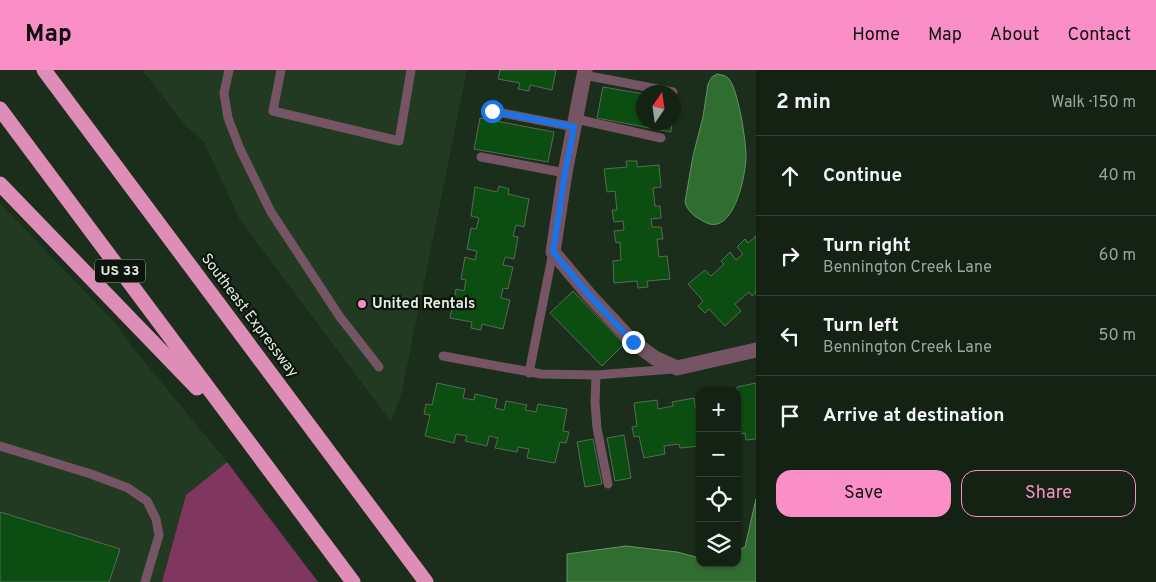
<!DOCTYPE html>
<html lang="en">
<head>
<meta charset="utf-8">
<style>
  :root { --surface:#142214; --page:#1d2a1d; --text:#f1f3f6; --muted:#9da4a0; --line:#333f34; --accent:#fa8fc7 }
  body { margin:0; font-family:Overpass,sans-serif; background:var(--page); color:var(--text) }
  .controls { position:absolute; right:15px; bottom:15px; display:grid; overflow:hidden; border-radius:10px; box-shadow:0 1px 4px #0004 }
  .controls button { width:45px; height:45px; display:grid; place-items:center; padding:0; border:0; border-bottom:1px solid var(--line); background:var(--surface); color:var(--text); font:25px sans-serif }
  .compass { position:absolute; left:636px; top:15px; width:45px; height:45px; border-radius:50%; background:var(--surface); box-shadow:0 1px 4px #0004; rotate:13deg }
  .stop { position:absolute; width:15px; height:15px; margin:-11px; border:4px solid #1a73e8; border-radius:50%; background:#fff }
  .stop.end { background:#1a73e8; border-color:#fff; box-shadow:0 1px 5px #0008 }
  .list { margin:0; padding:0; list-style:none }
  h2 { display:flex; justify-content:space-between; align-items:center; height:65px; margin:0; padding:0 20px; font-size:21px }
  h2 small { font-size:16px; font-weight:400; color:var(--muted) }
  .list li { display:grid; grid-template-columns:32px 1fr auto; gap:15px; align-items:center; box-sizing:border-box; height:80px; padding:0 20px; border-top:1px solid var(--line) }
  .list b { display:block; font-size:19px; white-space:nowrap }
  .list p { margin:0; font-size:16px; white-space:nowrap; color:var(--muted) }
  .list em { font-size:16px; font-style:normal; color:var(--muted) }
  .actions { display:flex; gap:10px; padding:15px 20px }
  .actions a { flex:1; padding:11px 0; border:1px solid var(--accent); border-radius:15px; text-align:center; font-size:18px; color:var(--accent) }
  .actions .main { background:var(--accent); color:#111 }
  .icon { flex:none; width:28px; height:28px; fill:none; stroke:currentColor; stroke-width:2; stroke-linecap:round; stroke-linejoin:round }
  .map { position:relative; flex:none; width:756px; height:512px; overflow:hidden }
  header { display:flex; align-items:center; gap:30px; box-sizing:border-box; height:70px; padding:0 25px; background:var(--accent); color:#111 }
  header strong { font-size:24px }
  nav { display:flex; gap:28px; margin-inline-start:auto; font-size:18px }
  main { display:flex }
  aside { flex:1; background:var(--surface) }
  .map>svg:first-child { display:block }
</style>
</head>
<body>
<header>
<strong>Map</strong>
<nav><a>Home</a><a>Map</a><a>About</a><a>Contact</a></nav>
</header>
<main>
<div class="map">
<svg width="756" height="512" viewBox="0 0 756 512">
  <rect width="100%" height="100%" fill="#1b2e1b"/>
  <path fill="#223a22" d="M 142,0 L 467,0 L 402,321 L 391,352 L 239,148 L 204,72 L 186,56 Z
    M 0,133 L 115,253 L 134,279 L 227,392 L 186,425 L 162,512 L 0,512 Z"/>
  <path fill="#80375f" d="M 227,392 L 318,512 L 162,512 L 186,425 Z"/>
  <path fill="#306d31" stroke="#659365" d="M 717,4 C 721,5 725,5 728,8 C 738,17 746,71 746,86 C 746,105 733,170 703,151 C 694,146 688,142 685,132 L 693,86 L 703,47 L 708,14 L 712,7 Z
    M 756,429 L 756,512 L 567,512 L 567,484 L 626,476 L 677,482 L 700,488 L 700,493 L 737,493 L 737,481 L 745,477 Z"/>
  <path fill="#0c4d11" stroke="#566b55" d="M 500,0 L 556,0 L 552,20 L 530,15 L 529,21 L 518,19 L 520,13 L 498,9 Z
    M 603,17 L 644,24 L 644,52 L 672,52 L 671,62 L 597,48 Z
    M 480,48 L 554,62 L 548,92 L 474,79 Z
    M 626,91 L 637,91 L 637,97 L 659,95 L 661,117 L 653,118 L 655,136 L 660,136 L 661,148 L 651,149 L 652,157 L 661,157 L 663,169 L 657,169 L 659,187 L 667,186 L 670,209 L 647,211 L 648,217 L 638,218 L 637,211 L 614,213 L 613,191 L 621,190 L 620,172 L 616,173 L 614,161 L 624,160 L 623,151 L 614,152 L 612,140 L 617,140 L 615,121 L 607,122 L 604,99 L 627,97 Z
    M 499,116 L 509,119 L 508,124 L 529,129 L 524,157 L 516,155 L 513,166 L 518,167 L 514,189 L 505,187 L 503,195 L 513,197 L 508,219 L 503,218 L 501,228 L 510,230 L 503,259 L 482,254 L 481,260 L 471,258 L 472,252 L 450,248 L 456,219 L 464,221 L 466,210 L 461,209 L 465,187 L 475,190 L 477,181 L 467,179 L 471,158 L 476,159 L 479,148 L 471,146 L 475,117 L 497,122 Z
    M 756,166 L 756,223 L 752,226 L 749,222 L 735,234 L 741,241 L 725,256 L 709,239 L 705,243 L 698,236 L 703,231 L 688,214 L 705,200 L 711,206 L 724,194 L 721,191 L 730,182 L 736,190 L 743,184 L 737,177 L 745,169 L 748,173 Z
    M 573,221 L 624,274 L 602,296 L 550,243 Z
    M 437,313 L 465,319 L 463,328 L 474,330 L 475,324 L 497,329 L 495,338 L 504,340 L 506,331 L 527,335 L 525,340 L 536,342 L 538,334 L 567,339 L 563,361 L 569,362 L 566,373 L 560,372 L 555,393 L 527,388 L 529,379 L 518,377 L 517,382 L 495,378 L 498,368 L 489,366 L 487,376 L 465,371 L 467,366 L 456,364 L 454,373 L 425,366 L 430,345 L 424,344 L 426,334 L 432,335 Z
    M 756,313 L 756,369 L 746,370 L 745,363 L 737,364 L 737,326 L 738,326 L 737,317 Z
    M 694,328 L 695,337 L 700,337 L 700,376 L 680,378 L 679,374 L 664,376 L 665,384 L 644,388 L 639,366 L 634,367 L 632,357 L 637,356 L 634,333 L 657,330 L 658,339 L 673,336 L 672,332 Z
    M 624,365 L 631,408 L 615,411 L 607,368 Z
    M 593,369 L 602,414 L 585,417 L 577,372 Z
    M 0,442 L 120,479 L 109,512 L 0,512 Z"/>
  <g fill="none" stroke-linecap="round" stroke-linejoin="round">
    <path stroke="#755464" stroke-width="9" d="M 229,0 L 224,23 L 228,48 L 240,79 L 271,142 L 340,247 L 379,297
      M 281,0 L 273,41 L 399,71 L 411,0
      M 584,5 L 673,22
      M 492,41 L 574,57
      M 576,49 L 661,68
      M 481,87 L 565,103
      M 443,286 L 541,304 L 596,305 L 673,299
      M 529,303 L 553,182
      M 596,305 L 595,333 L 597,358 L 608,414
      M 0,376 L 91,404 L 128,418 L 147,431 L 156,449 L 159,465 L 145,512"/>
    <path stroke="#755464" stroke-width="15" d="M 585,0 L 565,103 L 553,182 L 590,226 L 633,272 L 655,288 L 677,298 L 756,280"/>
    <path stroke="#de8db6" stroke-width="15" d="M 44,0 L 426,512
      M 0,39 L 353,512
      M 0,114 L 197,318"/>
  </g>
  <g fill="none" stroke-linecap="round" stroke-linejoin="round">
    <path stroke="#1a73e8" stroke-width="6" d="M 492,41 L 574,57 L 565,103 L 553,182 L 590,226 L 633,272"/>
  </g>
  <circle fill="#fa8fc7" stroke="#0c140b" stroke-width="2" cx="362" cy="234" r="5"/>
  <g text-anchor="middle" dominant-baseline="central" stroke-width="4.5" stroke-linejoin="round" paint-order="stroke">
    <rect fill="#0c140b" stroke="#a0ab9f" stroke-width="1" x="95" y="189.5" width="50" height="23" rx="4"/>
    <g font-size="14" font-weight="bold" fill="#e0ecdf">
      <text x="120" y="201">US 33</text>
    </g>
    <g font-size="15" font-weight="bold" fill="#e0ecdf" stroke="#0c140b" text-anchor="start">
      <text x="372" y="234">United Rentals</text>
    </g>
    <g font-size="15" fill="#e0ecdf" stroke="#0c140b">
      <text transform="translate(249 246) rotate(53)">Southeast Expressway</text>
    </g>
  </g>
</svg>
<div class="controls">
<button>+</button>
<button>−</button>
<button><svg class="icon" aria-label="locate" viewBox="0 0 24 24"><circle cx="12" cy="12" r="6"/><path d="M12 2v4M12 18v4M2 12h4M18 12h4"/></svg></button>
<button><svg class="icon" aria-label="layers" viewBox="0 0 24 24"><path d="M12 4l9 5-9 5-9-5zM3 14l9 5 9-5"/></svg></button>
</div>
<svg class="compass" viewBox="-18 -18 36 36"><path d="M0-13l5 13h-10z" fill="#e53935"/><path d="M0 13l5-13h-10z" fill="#9da4a0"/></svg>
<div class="stop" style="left:492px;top:41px"></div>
<div class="stop end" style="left:633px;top:272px"></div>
</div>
<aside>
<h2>2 min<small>Walk · 150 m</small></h2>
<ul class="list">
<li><svg class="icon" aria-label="ahead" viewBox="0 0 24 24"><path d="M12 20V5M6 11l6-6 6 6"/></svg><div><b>Continue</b></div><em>40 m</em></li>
<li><svg class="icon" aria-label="right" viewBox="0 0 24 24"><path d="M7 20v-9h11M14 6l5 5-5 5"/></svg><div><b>Turn right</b><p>Bennington Creek Lane</p></div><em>60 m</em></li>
<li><svg class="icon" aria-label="left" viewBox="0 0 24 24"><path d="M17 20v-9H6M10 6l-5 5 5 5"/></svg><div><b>Turn left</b><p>Bennington Creek Lane</p></div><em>50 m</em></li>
<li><svg class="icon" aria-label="arrive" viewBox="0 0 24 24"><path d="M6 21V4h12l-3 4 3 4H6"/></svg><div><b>Arrive at destination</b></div></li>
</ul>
<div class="actions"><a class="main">Save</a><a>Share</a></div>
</aside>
</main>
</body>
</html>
